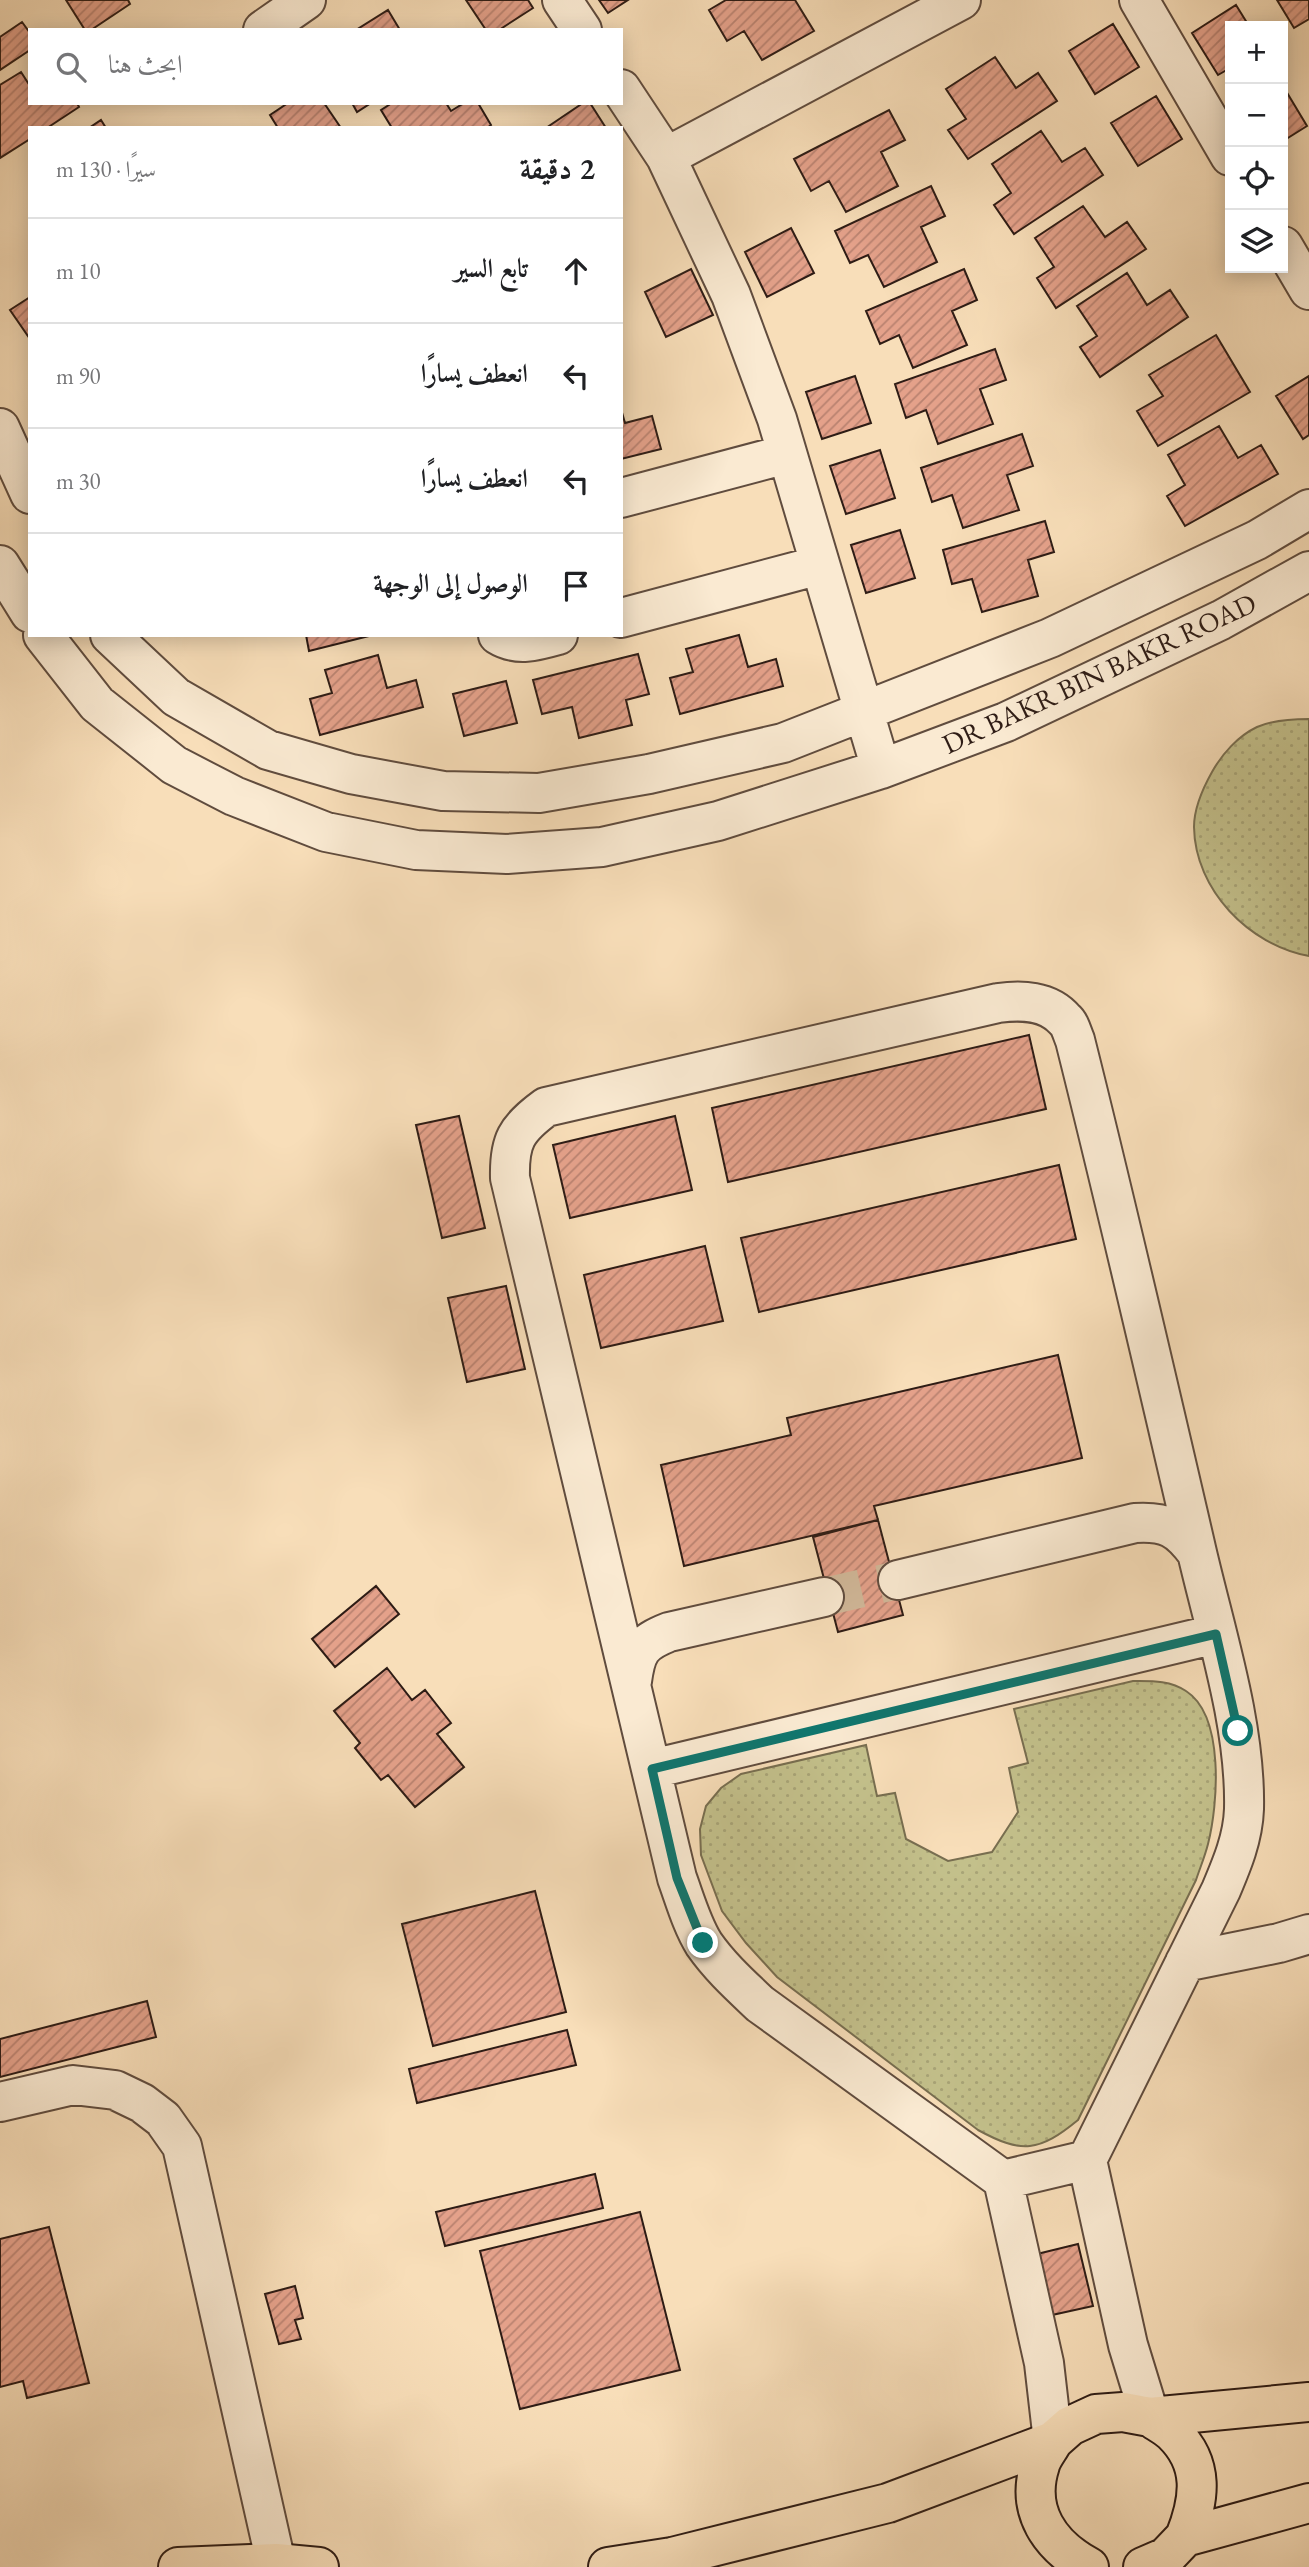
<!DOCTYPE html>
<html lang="ar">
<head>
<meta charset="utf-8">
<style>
  :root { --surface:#fff; --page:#f2f2f2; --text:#202124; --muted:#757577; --line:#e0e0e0 }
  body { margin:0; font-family:"EB Garamond",Amiri,serif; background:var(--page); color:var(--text); direction:rtl }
  .controls { position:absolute; right:21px; top:21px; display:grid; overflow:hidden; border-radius:0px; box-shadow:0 4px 18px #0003 }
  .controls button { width:63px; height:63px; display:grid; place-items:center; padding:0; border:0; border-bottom:2px solid var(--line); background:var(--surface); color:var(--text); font:35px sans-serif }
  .stop { position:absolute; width:21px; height:21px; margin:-16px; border:5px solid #0f766e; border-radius:50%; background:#fff }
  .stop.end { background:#0f766e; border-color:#fff; box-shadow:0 2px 7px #0008 }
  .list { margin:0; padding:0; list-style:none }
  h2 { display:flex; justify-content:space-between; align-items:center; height:91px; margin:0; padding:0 28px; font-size:30px }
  h2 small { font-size:23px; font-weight:400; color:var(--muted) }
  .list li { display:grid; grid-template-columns:46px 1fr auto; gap:21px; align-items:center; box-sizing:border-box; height:105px; padding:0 28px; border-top:2px solid var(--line) }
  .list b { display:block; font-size:26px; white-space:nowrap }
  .list em { font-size:23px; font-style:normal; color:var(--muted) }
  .icon { flex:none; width:38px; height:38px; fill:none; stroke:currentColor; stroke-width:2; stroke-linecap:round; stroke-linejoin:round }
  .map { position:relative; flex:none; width:1309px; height:2567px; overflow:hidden; direction:ltr }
  .search { position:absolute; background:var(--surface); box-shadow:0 4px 18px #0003; left:28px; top:28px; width:595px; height:77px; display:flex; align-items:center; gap:18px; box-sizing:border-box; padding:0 24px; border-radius:0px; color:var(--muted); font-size:26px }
  .panel { position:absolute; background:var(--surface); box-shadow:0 4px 18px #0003; left:28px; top:126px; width:595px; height:511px; border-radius:0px; direction:rtl }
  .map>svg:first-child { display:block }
</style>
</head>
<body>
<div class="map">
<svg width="1309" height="2567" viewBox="0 0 1309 2567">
  <defs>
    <pattern id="grass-dots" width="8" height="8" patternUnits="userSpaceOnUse" patternTransform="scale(1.75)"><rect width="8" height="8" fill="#c3c08b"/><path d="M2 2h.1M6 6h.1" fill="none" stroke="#a8a477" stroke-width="1.8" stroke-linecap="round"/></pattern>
    <pattern id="building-hatch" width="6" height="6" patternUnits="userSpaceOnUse" patternTransform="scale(1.75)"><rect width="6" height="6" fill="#e4a18a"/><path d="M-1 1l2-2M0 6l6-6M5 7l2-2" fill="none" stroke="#b98270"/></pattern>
  </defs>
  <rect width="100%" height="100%" fill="#f8deb9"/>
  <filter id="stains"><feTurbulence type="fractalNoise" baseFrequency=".00286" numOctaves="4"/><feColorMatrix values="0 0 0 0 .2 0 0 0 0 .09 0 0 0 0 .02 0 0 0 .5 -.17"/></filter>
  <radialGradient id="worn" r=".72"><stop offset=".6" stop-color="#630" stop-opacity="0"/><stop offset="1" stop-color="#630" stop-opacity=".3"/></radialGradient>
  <path fill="url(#grass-dots)" stroke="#786e50" stroke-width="2" d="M 1309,719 L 1309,956 C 1249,945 1195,890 1194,827 C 1194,808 1203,788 1212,772 C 1222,754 1238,736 1257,727 C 1273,720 1291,719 1309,719 Z
    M 1133,1681 C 1151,1681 1170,1680 1186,1691 C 1225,1716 1218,1805 1208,1844 C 1205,1856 1200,1868 1196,1880 L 1078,2120 C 1039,2152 1022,2154 978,2130 L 777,1977 L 746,1943 L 722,1911 L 701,1855 L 700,1829 L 706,1806 L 721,1788 L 741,1774 L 866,1745 L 877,1796 L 895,1793 L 906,1839 L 948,1861 L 992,1852 L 1018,1812 L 1009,1768 L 1028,1763 L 1014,1709 Z"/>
  <path fill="url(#building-hatch)" stroke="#2e1c15" stroke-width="2" d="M 66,0 L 128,0 L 130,4 L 91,30 L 85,30 Z
    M 466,0 L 528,0 L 533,8 L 499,30 L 486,30 Z
    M 599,0 L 628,0 L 608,13 Z
    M 726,0 L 795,0 L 814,31 L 762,60 L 744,31 L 727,41 L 709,10 Z
    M 1277,0 L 1309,0 L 1309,19 L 1294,28 Z
    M 1236,5 L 1249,26 L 1230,26 L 1230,68 L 1218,75 L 1192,33 Z
    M 388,10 L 400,30 L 356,30 Z
    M 22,22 L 30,33 L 30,50 L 0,70 L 0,37 Z
    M 1113,24 L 1139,67 L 1095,94 L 1069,51 Z
    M 995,57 L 1016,88 L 1038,73 L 1057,101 L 968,159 L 948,130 L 966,119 L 946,89 Z
    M 21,72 L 30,86 L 30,103 L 77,103 L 79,107 L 47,128 L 30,128 L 30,139 L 0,158 L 0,85 Z
    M 1283,86 L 1307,126 L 1283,141 Z
    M 1156,96 L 1182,139 L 1138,166 L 1111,123 Z
    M 288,103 L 324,103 L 341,128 L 278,128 L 270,115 Z
    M 352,103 L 371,103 L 357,112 Z
    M 392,103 L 446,103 L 451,111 L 464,103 L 478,103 L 491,125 L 487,128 L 392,128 L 381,110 Z
    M 583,103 L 590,103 L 606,128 L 546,128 Z
    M 889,110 L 905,140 L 881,152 L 898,186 L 846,212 L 829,181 L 811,191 L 794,159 Z
    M 101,120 L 106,128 L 89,128 Z
    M 1041,131 L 1062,162 L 1085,148 L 1103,175 L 1014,234 L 994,205 L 1011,193 L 992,164 Z
    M 931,186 L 945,216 L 921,227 L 937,262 L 884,287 L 868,255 L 850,263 L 835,231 Z
    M 1083,206 L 1105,237 L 1127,222 L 1146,249 L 1056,308 L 1037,278 L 1054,267 L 1035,238 Z
    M 791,228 L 814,273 L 767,297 L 745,252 Z
    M 691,269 L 713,315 L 666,337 L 645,292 Z
    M 964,269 L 977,300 L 952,311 L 967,345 L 913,368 L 899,335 L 880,344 L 866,311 Z
    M 1127,273 L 1147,305 L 1170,290 L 1188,317 L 1100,377 L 1080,347 L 1097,336 L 1077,306 Z
    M 30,297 L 30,339 L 10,310 Z
    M 1216,335 L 1250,392 L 1158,446 L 1137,411 L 1163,396 L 1149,375 Z
    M 995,349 L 1006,380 L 980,389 L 993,424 L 938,444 L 926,410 L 906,418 L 895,384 Z
    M 855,376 L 871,423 L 822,439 L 806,392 Z
    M 1309,376 L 1309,435 L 1303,439 L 1276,396 Z
    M 621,409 L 625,423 L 652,416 L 661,449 L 621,459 Z
    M 1219,426 L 1238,458 L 1261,445 L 1278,474 L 1185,526 L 1167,496 L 1185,485 L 1168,455 Z
    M 1022,434 L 1033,466 L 1007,475 L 1019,510 L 963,528 L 952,495 L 932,502 L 921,468 Z
    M 880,450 L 895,498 L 846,514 L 830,466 Z
    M 1045,521 L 1054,552 L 1028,560 L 1038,596 L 982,612 L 972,579 L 952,584 L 943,550 Z
    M 900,530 L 915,578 L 866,593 L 851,545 Z
    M 306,635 L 373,635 L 309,651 Z
    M 739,635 L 748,667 L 776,659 L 783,686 L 680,714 L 670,678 L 693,672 L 686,649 Z
    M 638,654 L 649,694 L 626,700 L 632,725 L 579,738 L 572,707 L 542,714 L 533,680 Z
    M 378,655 L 387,688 L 416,680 L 423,707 L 320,735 L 310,699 L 332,693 L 325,670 Z
    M 506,681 L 517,723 L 464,736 L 453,694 Z
    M 1029,1035 L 1046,1109 L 728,1182 L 712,1108 Z
    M 459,1116 L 485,1228 L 442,1238 L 416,1125 Z
    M 675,1116 L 692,1190 L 570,1218 L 553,1145 Z
    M 1059,1165 L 1076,1239 L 759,1312 L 741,1238 Z
    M 705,1246 L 723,1321 L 601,1348 L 584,1275 Z
    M 506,1286 L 525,1369 L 467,1382 L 448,1298 Z
    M 1058,1355 L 1082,1458 L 874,1506 L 878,1520 L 684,1566 L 661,1465 L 791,1435 L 787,1418 Z
    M 878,1520 L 903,1615 L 838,1632 L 813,1537 Z
    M 376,1586 L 399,1614 L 335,1667 L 312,1639 Z
    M 387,1668 L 412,1700 L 425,1690 L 451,1723 L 437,1734 L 464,1767 L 415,1807 L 388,1775 L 381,1780 L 355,1748 L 360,1743 L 334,1711 Z
    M 535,1891 L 566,2012 L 433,2046 L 402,1924 Z
    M 147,2001 L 156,2037 L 0,2077 L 0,2039 Z
    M 567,2030 L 576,2065 L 417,2103 L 409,2069 Z
    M 595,2174 L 603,2208 L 445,2246 L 436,2212 Z
    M 640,2212 L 680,2370 L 520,2409 L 480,2251 Z
    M 49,2227 L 89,2383 L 27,2398 L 23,2381 L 0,2387 L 0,2239 Z
    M 1078,2244 L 1093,2306 L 1052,2315 L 1037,2254 Z
    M 295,2286 L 303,2318 L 295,2320 L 301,2339 L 279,2344 L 265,2294 Z"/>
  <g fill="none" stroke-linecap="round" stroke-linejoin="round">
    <path stroke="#d0b798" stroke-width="38" stroke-dasharray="38 19" stroke-linecap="butt" d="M 824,1597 L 898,1580"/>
    <g stroke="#604c3e" stroke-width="42">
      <path id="minor" d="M 562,0 L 582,30
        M 1139,0 L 1230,156
        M 263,30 L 306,0
        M 621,89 L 666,157 L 731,295 L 777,419 L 881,769
        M 666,157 L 961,0
        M 1283,246 L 1309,290
        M 0,428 L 30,494
        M 621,498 L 787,454
        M 0,565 L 30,613
        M 621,618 L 820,565
        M 43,635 L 97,704 L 174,765 L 234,796 L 326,832 L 416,850 L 507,854 L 602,847 L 718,821 L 881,769 L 1006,722 L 1221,620 L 1309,571
        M 110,635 L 176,697 L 268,750 L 351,774 L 443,791 L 539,793 L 649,774 L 783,743 L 1050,638 L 1257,540 L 1309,509
        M 498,635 C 517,647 537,641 558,635
        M 898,1580 L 1135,1523 C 1166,1521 1179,1528 1197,1553
        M 632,1681 C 636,1651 641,1643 669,1632 L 824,1597
        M 652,1769 L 1216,1634
        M 1185,1962 L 1279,1943 L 1309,1934
        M 0,2102 L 73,2085 L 115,2090 L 142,2103 L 163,2119 L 182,2146 L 276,2563
        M 1003,2180 L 1087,2160
        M 1053,2441 L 1044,2363 L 1003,2180 L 760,2004 C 740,1985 720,1967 704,1944 C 692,1925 685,1900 677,1878 L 510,1178 C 509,1141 516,1129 546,1107 L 998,1003 C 1021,1000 1048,1000 1065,1020 C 1070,1024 1072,1033 1075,1040 C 1117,1207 1156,1376 1195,1544 C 1214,1628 1246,1723 1244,1809 C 1243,1838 1232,1864 1221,1890 L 1087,2160 L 1128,2345 L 1150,2417"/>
    </g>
    <g stroke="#2e1c15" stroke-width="42">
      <path id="major" d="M 1150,2417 C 1157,2422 1167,2427 1173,2433 C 1205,2464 1200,2499 1185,2537
        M 1053,2441 C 1049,2449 1042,2457 1040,2465 C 1025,2511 1050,2546 1089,2567
        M 178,2567 L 276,2563 L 319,2567
        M 608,2567 L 672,2557 L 888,2503 L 1053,2441 L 1070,2426 L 1096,2414 L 1123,2412 L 1150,2417 L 1309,2402
        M 1143,2567 L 1166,2557 L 1185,2537 L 1309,2503"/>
    </g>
    <use href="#minor" stroke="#faead2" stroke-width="38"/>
    <use href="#major" stroke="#f8deb9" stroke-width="38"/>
  </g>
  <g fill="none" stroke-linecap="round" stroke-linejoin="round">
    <path stroke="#0f766e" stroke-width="9" d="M 703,1943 L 677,1878 L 652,1769 L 1216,1634 L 1238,1731"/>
  </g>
  <g text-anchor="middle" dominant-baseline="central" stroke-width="5" stroke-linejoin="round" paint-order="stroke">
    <g font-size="28" fill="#2e1c15" stroke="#faead2">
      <text transform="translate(1099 673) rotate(-25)">DR BAKR BIN BAKR ROAD</text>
    </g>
  </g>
  <rect width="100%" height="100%" filter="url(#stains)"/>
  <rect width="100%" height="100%" fill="url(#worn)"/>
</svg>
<div class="controls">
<button>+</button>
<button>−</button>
<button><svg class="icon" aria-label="locate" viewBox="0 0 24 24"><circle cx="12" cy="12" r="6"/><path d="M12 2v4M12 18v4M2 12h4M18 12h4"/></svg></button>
<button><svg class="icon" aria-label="layers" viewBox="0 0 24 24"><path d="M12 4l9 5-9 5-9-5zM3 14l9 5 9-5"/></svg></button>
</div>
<div class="stop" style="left:1238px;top:1731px"></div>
<div class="stop end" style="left:703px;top:1943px"></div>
<div class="search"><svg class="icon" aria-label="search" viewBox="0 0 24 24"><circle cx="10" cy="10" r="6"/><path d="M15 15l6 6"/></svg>ابحث هنا</div>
<section class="panel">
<h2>2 دقيقة<small>سيرًا · 130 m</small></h2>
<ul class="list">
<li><svg class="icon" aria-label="ahead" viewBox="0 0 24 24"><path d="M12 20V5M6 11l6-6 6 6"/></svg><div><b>تابع السير</b></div><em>10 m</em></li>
<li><svg class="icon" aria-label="left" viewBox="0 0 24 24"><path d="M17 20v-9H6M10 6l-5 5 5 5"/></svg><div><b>انعطف يسارًا</b></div><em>90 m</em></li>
<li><svg class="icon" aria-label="left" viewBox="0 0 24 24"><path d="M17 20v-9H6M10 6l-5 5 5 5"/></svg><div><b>انعطف يسارًا</b></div><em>30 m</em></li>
<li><svg class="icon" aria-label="arrive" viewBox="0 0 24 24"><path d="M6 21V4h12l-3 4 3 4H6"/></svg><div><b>الوصول إلى الوجهة</b></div></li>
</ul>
</section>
</div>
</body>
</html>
